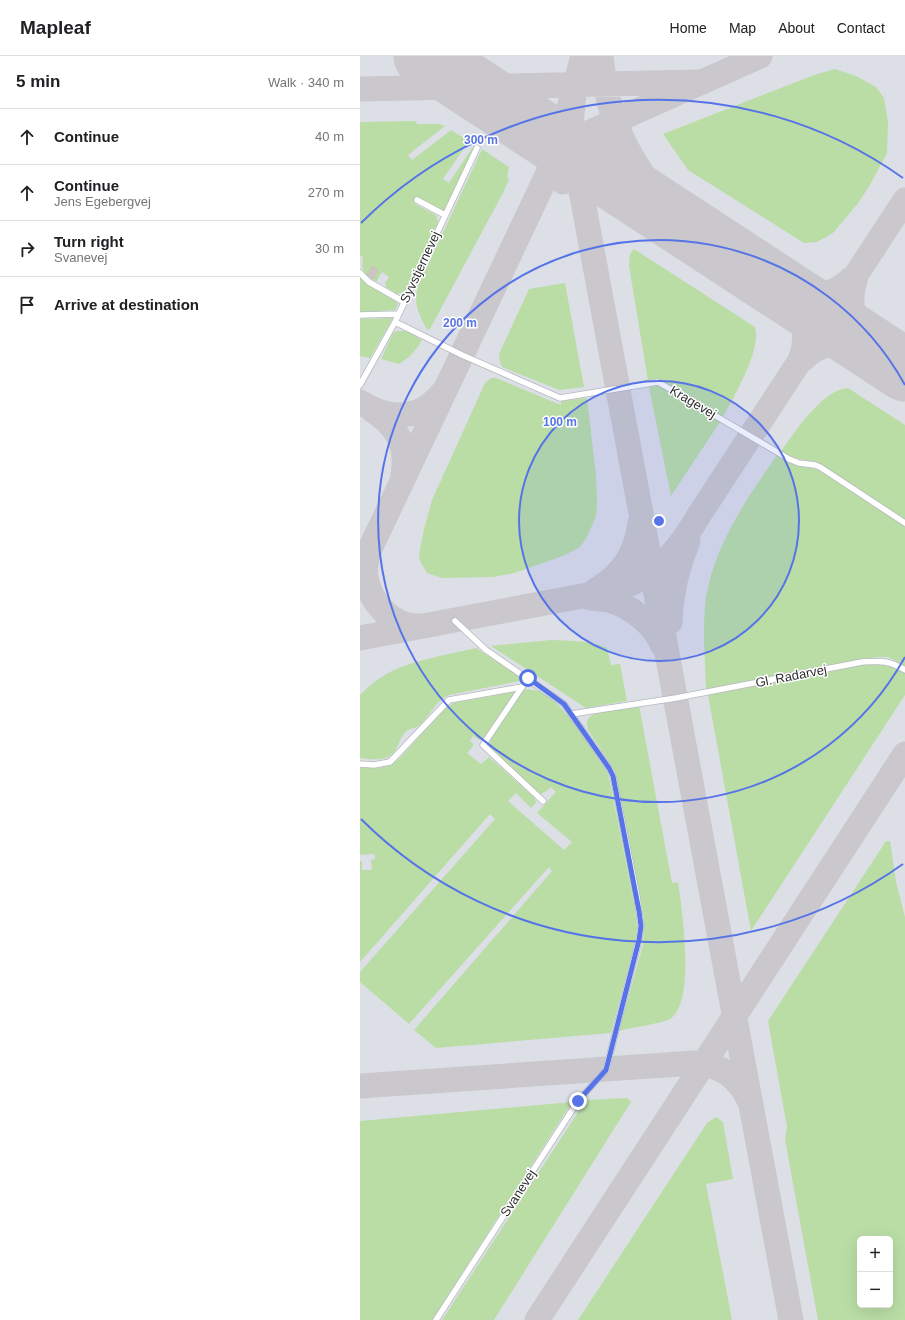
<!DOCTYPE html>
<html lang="en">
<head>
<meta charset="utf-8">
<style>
  :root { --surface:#fff; --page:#f2f2f2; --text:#202124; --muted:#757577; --line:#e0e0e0 }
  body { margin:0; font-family:Helvetica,sans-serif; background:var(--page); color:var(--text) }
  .controls { position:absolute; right:12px; bottom:12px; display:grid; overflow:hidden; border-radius:6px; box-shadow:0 4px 16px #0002 }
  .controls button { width:36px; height:36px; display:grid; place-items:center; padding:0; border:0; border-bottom:1px solid var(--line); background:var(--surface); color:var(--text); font:20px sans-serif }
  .stop { position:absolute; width:12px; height:12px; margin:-9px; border:3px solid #5674e7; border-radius:50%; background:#fff }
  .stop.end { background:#5674e7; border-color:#fff; box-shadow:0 1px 4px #0008 }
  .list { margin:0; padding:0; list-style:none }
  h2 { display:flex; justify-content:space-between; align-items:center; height:52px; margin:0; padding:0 16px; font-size:17px }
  h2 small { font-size:13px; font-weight:400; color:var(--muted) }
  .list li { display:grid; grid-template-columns:26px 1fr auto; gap:12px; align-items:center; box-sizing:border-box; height:56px; padding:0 16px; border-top:1px solid var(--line) }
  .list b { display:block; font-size:15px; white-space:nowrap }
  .list p { margin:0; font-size:13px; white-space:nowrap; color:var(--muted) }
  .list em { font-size:13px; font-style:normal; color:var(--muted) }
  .icon { flex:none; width:22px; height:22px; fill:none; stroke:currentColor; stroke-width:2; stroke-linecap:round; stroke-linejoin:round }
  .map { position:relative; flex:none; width:545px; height:1264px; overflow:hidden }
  header { display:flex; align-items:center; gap:24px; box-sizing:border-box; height:56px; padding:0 20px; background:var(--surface); border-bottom:1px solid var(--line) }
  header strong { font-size:19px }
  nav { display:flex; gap:22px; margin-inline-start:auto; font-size:14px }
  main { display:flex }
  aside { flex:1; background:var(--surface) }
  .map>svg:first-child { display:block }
</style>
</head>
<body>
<header>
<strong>Mapleaf</strong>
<nav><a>Home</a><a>Map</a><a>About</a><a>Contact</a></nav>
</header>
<main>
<aside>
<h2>5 min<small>Walk · 340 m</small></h2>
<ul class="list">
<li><svg class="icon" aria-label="ahead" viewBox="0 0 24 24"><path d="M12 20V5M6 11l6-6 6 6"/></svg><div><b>Continue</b></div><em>40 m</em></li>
<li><svg class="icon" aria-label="ahead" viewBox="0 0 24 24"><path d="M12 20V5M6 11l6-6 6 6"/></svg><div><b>Continue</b><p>Jens Egebergvej</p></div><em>270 m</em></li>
<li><svg class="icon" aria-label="right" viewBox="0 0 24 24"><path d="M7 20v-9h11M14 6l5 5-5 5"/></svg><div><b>Turn right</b><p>Svanevej</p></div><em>30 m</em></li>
<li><svg class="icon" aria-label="arrive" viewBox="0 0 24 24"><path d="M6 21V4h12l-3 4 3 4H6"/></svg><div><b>Arrive at destination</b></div></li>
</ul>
</aside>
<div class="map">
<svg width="545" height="1264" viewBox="0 0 545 1264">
  <rect width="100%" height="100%" fill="#eee9e2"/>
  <path fill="#dddfe7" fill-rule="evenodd" d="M 0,0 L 545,0 L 545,1264 L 0,1264 ZM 500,1183 L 530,1183 L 530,1249 L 500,1249 Z"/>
  <path fill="#badda6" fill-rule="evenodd" d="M 475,13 L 496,20 L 516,31 L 524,42 L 528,66 L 527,97 L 511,127 L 499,146 L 473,177 L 457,186 L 444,187 L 328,114 L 303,78 L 454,19 Z
    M 56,65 L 57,68 L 79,68 L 85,70 L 48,99 L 52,104 L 91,74 L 109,85 L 83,123 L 89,127 L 114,89 L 116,89 L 84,154 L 79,154 L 58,142 L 55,148 L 76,159 L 78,166 L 46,235 L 37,238 L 26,231 L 25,227 L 29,221 L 22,216 L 16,226 C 5,219 0,215 3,201 L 0,199 L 0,66 Z
    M 122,93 L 149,111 L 147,121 L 149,123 L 144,135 L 70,273 L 67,274 C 59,257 53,250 58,230 Z
    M 274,193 L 395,271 C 402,294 374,340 363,361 L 304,326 L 299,324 L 288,325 L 269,210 L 270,198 Z
    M 0,221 L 4,225 L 35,244 L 38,248 L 35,254 L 0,256 Z
    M 205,227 L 224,331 L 199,334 L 142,311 L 140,306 L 139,298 L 169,233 Z
    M 33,262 L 10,302 L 0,300 L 0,263 Z
    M 38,275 L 46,275 L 62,284 C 56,295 49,302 39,308 L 21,303 L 33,277 Z
    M 131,322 L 136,322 L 201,349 L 201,345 L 227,342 L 236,419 L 237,446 L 236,460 L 227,481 L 220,491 L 203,500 L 154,517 L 134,521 L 82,522 L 67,517 L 60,505 L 59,499 L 64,473 L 72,444 L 125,327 Z
    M 296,330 L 301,331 L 360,366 L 311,440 L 289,331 Z
    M 488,332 L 545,369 L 545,464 L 463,410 L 454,406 L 435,402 L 421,395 C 435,376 463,333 488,332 Z
    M 417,399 L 436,409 L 460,414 L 545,471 L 545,610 L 528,601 L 517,601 L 346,633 C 345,603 342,572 346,542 C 354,490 387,442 417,399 Z
    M 191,584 C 210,585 229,584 247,592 L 251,609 L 260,608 L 267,645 L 226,652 L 131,590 Z
    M 116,592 L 159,620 L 160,625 L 89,639 C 73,647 71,659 59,670 C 56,672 51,672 48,674 C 38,681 39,696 28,701 C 20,705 8,703 0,702 L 0,639 C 10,629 20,621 32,615 C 55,604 90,598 116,592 Z
    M 506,608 L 530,609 L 545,617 L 545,639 L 391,875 L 348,639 L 470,614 Z
    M 163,633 C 168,634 174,633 179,635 C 203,645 230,691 246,714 L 249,722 L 275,851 L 277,873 L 274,890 L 251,977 L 76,992 L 54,974 L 192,815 L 189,811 L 49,968 L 0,926 L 0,916 L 135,763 L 130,758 L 0,906 L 0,805 L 2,805 L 2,814 L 12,814 L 11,804 L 15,803 L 14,798 L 0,799 L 0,712 C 18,712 24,714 39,703 L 85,652 L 94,647 L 157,635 L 124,681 L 119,684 L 113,680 L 110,685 L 114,689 L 107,697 L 121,708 L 129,701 L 175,742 L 176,747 L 171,752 L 156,737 L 148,745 L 204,794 L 212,786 L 177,757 L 196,736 L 191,731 L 188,734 L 181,738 L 177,736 L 132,694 L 130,689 L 130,684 Z
    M 279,649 L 312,827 L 318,826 C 322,853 336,947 310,963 C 304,967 269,972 259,975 L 283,889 L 284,875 L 284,862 L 255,717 L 251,709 L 228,674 C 227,670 226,665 229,662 C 235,653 268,651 279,649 Z
    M 526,785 L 530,785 L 536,826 L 545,861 L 545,1264 L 458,1264 L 425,1084 L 427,1071 L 408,965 ZM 500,1183 L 530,1183 L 530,1249 L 500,1249 Z
    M 267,1042 L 271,1046 L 134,1264 L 82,1264 L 226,1044 Z
    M 212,1046 L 72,1264 L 0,1264 L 0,1065 Z
    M 356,1061 L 363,1066 L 373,1123 L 346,1128 L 372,1264 L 218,1264 L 347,1067 Z"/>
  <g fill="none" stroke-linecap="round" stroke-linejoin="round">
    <path stroke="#cac8cc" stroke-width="25" d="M 241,0 C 245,41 258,83 282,117 C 298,142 321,161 342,182
      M 215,29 L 211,67 L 214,97 L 431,1264
      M 0,33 L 338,26 L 347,24
      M 174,71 C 185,87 190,95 189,115
      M 202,96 L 205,92 L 228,77 L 400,0
      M 203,126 C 221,118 241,120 259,127
      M 496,221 C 485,255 496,272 519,297
      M 415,229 C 441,240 469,246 491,223
      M 417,231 C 424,238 433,245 438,254 C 445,267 447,287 441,301
      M 442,304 C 466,281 491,283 519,297
      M 0,346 C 29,364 60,365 83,336
      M 12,354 C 37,370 48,389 43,419
      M 8,497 C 7,504 4,513 6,521 C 10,547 33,571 59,570
      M 0,514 L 189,115 L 196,99 L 223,0
      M 236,534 C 263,518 276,497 280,467
      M 230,542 C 236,543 243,543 249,544 C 272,551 294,568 303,590
      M 310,566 C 311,538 317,511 328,485
      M 0,582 L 259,533 C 270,528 282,523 292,516 C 314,500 327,479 341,456 L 545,144
      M 0,1030 L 334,1007 C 360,1008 378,1021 389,1044
      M 177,1264 L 545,698"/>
    <path stroke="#cac8cc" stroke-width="63" d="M 65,0 L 545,314"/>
  </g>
  <path fill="#cac5c1" stroke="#c9c4bc" d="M 12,210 L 18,214 L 13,223 L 7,219 Z"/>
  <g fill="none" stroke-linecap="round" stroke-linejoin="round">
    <g stroke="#b6b8c0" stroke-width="7">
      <path id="service" d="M 57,144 L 85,159
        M 0,217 L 9,226 L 44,246
        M 0,259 L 38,258
        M 35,266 L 102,299 L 200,342 L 298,326 L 429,403 L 439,407 L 455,409 L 460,411 L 545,467
        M 0,329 L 35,266 L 117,92
        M 95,565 L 126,594 L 204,648 L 211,658 L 316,642 L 502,606 C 521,605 528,604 545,614
        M 162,631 L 123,689 L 183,745
        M 0,708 L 14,709 L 30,706 L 89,644 L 162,631 L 168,622
        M 76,1264 L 218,1045 L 246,1014 L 279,884 L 281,870 L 277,841 L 253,720 L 249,712 L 211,658"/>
    </g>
    <use href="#service" stroke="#fff" stroke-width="5.5"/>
  </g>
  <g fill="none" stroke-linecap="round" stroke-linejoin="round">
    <path stroke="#5674e7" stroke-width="5" d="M 168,622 L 204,648 L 249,712 L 253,720 L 279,855 L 281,870 L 279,884 L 246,1014 L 218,1045"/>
  </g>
  <circle cx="299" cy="465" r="140" fill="#5674e7" fill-opacity=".12"/>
  <g fill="none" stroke="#5674e7" stroke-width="2">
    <circle cx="299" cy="465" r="140"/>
    <path d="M545 601A281 281 0 1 1 545 329"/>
    <path d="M543 808A421 421 0 0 1 1 763M1 167A421 421 0 0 1 543 122"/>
  </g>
  <g text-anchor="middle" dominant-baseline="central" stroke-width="3" stroke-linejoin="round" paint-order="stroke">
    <g font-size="13" fill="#2e2e2e" stroke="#fff">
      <text transform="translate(60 211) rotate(-65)">Syvstjernevej</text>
      <text transform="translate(333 346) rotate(31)">Kragevej</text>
      <text transform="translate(431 620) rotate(-11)">Gl. Radarvej</text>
      <text transform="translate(158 1137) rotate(-57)">Svanevej</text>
    </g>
  </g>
  <circle cx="299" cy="465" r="6" fill="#5674e7" stroke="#fff" stroke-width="2"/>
  <g font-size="12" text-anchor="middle" font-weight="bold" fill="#5674e7" stroke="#fff" stroke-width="3" stroke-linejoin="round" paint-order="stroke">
    <text x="121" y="88">300 m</text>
    <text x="100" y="271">200 m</text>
    <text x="200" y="370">100 m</text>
  </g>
</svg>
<div class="controls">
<button>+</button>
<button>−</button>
</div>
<div class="stop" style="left:168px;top:622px"></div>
<div class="stop end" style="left:218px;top:1045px"></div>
</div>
</main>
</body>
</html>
